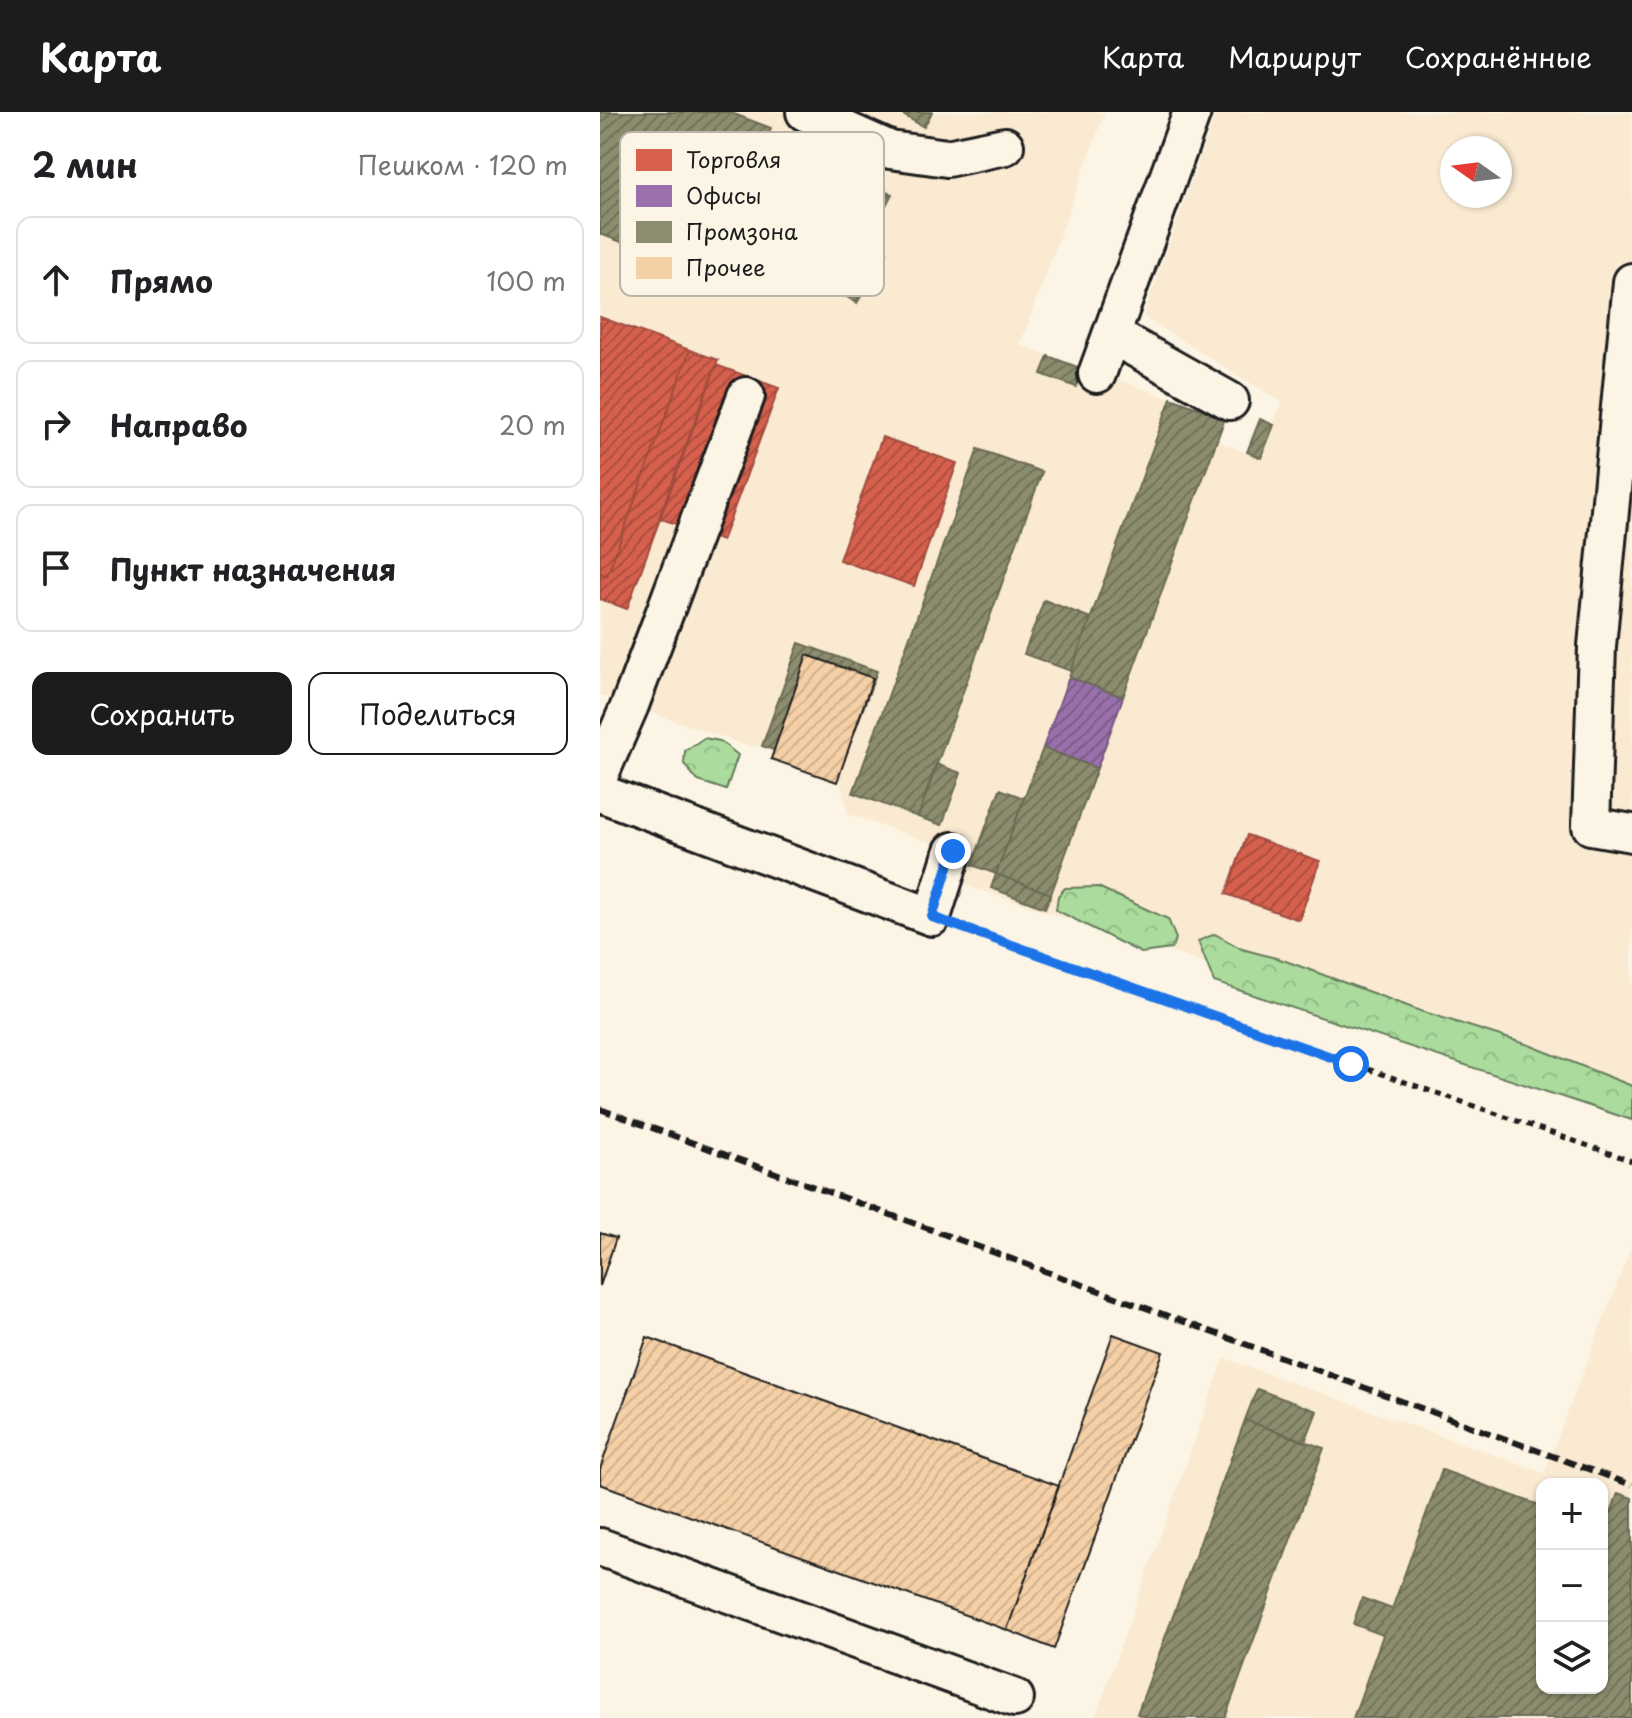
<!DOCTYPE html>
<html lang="ru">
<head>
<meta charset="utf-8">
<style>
  :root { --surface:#fff; --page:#f2f2f2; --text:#202124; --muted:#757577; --line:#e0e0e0; --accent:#1c1c1c }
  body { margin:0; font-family:"Playpen Sans",sans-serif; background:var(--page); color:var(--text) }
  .controls { position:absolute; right:24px; bottom:24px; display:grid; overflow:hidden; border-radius:16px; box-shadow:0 2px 6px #0004 }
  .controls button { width:72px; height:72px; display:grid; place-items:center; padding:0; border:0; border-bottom:2px solid var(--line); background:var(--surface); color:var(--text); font:40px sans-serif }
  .compass { position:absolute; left:840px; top:24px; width:72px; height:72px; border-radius:50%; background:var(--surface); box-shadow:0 2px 6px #0004; rotate:284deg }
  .stop { position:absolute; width:24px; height:24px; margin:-18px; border:6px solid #1a73e8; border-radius:50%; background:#fff }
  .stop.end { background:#1a73e8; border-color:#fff; box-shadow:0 2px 8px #0008 }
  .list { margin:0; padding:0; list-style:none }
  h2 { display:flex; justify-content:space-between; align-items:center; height:104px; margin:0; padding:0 32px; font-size:34px }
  h2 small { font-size:26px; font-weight:400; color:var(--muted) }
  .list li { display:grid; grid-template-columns:52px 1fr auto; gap:24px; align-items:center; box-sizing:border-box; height:128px; margin:0 16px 16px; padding:0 16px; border:2px solid var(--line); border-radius:16px }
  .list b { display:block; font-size:30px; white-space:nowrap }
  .list em { font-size:26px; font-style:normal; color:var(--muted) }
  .actions { display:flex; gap:16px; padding:24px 32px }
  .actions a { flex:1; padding:18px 0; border:2px solid var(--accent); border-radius:16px; text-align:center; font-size:28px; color:var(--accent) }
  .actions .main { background:var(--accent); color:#fff }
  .icon { flex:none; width:44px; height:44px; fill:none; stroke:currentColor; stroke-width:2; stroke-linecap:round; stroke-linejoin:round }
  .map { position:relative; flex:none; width:1032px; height:1606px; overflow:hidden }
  header { display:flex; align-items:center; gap:48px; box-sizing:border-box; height:112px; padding:0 40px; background:var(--accent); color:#fff }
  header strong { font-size:38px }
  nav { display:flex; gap:44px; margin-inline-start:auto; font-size:28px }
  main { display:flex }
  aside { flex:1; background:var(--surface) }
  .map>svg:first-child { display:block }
</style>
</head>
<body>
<header>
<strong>Карта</strong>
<nav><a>Карта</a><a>Маршрут</a><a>Сохранённые</a></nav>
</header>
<main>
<aside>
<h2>2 мин<small>Пешком · 120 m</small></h2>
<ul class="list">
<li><svg class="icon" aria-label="ahead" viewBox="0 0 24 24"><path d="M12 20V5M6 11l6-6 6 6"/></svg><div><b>Прямо</b></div><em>100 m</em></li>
<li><svg class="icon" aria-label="right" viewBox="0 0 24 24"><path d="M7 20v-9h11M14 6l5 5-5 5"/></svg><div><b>Направо</b></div><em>20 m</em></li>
<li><svg class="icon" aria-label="arrive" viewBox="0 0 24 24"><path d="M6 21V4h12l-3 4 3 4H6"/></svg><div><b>Пункт назначения</b></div></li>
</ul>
<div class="actions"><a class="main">Сохранить</a><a>Поделиться</a></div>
</aside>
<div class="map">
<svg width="1032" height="1606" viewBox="0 0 1032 1606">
  <defs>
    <pattern id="forest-crowns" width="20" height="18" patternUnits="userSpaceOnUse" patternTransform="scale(2)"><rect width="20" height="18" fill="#abdc9d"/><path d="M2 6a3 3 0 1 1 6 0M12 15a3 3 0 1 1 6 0" fill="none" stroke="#93bc87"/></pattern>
    <pattern id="shops-hatch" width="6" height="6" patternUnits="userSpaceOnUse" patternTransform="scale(2)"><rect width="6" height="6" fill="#d6604d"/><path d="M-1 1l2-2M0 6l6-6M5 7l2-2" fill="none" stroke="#ad4e3f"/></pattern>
    <pattern id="offices-hatch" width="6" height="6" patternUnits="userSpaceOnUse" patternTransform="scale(2)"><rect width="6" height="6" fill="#9970ab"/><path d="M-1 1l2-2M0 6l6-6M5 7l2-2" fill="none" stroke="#7c5b8a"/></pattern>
    <pattern id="industry-hatch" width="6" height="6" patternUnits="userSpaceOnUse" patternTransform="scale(2)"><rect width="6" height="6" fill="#8c8c6e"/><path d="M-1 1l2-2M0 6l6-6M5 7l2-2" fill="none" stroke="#72725a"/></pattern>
    <pattern id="building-hatch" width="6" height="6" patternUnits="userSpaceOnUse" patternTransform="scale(2)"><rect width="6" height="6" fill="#f5cfa5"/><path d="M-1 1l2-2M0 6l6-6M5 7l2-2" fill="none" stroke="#d1b18d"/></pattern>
  </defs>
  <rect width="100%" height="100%" fill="#fcf5e5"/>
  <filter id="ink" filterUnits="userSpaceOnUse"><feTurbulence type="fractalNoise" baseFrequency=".0125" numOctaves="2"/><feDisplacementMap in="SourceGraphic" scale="16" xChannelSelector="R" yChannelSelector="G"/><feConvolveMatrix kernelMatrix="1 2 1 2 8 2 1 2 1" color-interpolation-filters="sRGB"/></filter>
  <g filter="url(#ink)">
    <path fill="#faead2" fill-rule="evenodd" d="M 0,0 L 505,0 L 420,233 L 625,306 L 618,329 L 660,346 L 682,290 L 543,205 L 616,0 L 1032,0 L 1032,1002 L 484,809 L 465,806 L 362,772 L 370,745 L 248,702 L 239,662 L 276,559 L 199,531 L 162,634 L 148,634 L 0,583 ZM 852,36 L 900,36 L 900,84 L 852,84 Z
      M 1032,1133 L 1032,1386 L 1005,1417 L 1002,1416 L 1002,1372 L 942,1372 L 942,1394 L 843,1358 L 792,1497 L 763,1486 L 753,1511 L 783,1523 L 753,1606 L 625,1606 L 724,1337 L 646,1308 L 537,1601 L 548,1606 L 495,1606 L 624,1246 L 944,1361 Z"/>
    <path fill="url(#forest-crowns)" stroke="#647c5c" stroke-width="2" d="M 104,626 L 120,629 L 138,643 L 126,678 L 98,669 L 84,652 L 85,639 Z
      M 498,775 L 568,807 L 576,827 L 571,837 L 541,841 L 456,798 L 458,784 L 465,776 Z
      M 615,822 L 642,837 L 683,848 L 821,899 L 929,933 L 1032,974 L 1032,1008 L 614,870 L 598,829 Z"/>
    <path fill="url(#shops-hatch)" stroke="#9e4c3e" stroke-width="2" d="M 0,205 L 90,238 L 7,464 L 0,461 Z
      M 90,238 L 118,248 L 27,497 L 0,487 L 0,461 L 7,464 Z
      M 116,253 L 179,276 L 122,429 L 59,406 Z
      M 282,325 L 357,351 L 314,474 L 239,448 Z
      M 647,723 L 720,749 L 699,808 L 626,782 Z"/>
    <path fill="url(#offices-hatch)" stroke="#745780" stroke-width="2" d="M 469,565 L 523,585 L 497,656 L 443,636 Z"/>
    <path fill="url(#industry-hatch)" stroke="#6a6a55" stroke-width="2" d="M 0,0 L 129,0 L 171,16 L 116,165 L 0,122 Z
      M 298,0 L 332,0 L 324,15 Z
      M 252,61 L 292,82 L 283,99 L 243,79 Z
      M 247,116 L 287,141 L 257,191 L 216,166 Z
      M 448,244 L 483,257 L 476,275 L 441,262 Z
      M 571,286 L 625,306 L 523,585 L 469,565 Z
      M 660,307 L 674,313 L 661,346 L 647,340 Z
      M 378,337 L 442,360 L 318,705 L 253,681 Z
      M 444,488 L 491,506 L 471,559 L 424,542 Z
      M 199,531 L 277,559 L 239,662 L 162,634 Z
      M 443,636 L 497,656 L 451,782 L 396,762 Z
      M 336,652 L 361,661 L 342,713 L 318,705 Z
      M 400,677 L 424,686 L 396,762 L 372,753 Z
      M 396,762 L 451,782 L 445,796 L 391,776 Z
      M 657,1277 L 717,1299 L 705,1330 L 645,1308 Z
      M 645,1308 L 724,1336 L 625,1606 L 548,1606 L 537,1602 Z
      M 842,1358 L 942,1394 L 942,1576 L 1002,1576 L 1002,1416 L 1005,1417 L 1018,1381 L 1032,1386 L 1032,1606 L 753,1606 L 783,1523 L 753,1512 L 762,1486 L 792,1497 Z"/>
    <path fill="url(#building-hatch)" stroke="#1c1c1c" stroke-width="2" d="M 207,543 L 273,566 L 237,670 L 171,647 Z
      M 0,1121 L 16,1126 L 0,1174 Z
      M 513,1222 L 563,1240 L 454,1537 L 407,1518 Z
      M 47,1225 L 459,1374 L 407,1518 L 0,1372 L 0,1357 Z"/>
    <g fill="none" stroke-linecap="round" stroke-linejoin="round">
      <g stroke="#1c1c1c" stroke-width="42">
        <path id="minor" d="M 205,0 L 290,38 L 347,46 L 405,34
          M 1032,170 L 997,534 L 991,714 L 1032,721
          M 512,223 L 630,289
          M 497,262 L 592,0
          M 0,662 L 30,593 L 146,284
          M 0,681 L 332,805 L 353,739
          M 0,1435 L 415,1586"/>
      </g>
      <path stroke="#1c1c1c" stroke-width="5" stroke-dasharray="6 6" stroke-linecap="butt" d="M 360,815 L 1032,1049"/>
      <use href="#minor" stroke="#fcf5e5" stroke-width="36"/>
      <path stroke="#1c1c1c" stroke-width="6" stroke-dasharray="12 6" stroke-linecap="butt" d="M 0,997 L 1032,1373"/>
    </g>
  </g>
  <g fill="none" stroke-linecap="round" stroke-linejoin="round" filter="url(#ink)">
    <path stroke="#1a73e8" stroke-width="10" d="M 353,739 L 332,805 L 751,952"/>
  </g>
  <rect x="20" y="20" width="264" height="164" rx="12" fill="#fcf5e5" stroke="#b9b4a9" stroke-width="2"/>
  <rect x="36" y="37" width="36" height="22" fill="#d6604d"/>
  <rect x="36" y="73" width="36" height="22" fill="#9970ab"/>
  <rect x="36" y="109" width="36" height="22" fill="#8c8c6e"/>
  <rect x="36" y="145" width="36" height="22" fill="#f5cfa5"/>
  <g font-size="22" fill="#1c1c1c">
    <text x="86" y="56">Торговля</text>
    <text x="86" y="92">Офисы</text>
    <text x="86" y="128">Промзона</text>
    <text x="86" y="164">Прочее</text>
  </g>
</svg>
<div class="controls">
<button>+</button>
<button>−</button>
<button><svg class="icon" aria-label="layers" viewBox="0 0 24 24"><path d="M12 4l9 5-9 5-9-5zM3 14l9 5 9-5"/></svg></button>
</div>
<svg class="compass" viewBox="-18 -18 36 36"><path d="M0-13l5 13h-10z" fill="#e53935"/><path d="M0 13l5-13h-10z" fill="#757577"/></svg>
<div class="stop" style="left:751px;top:952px"></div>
<div class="stop end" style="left:353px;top:739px"></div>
</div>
</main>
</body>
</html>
